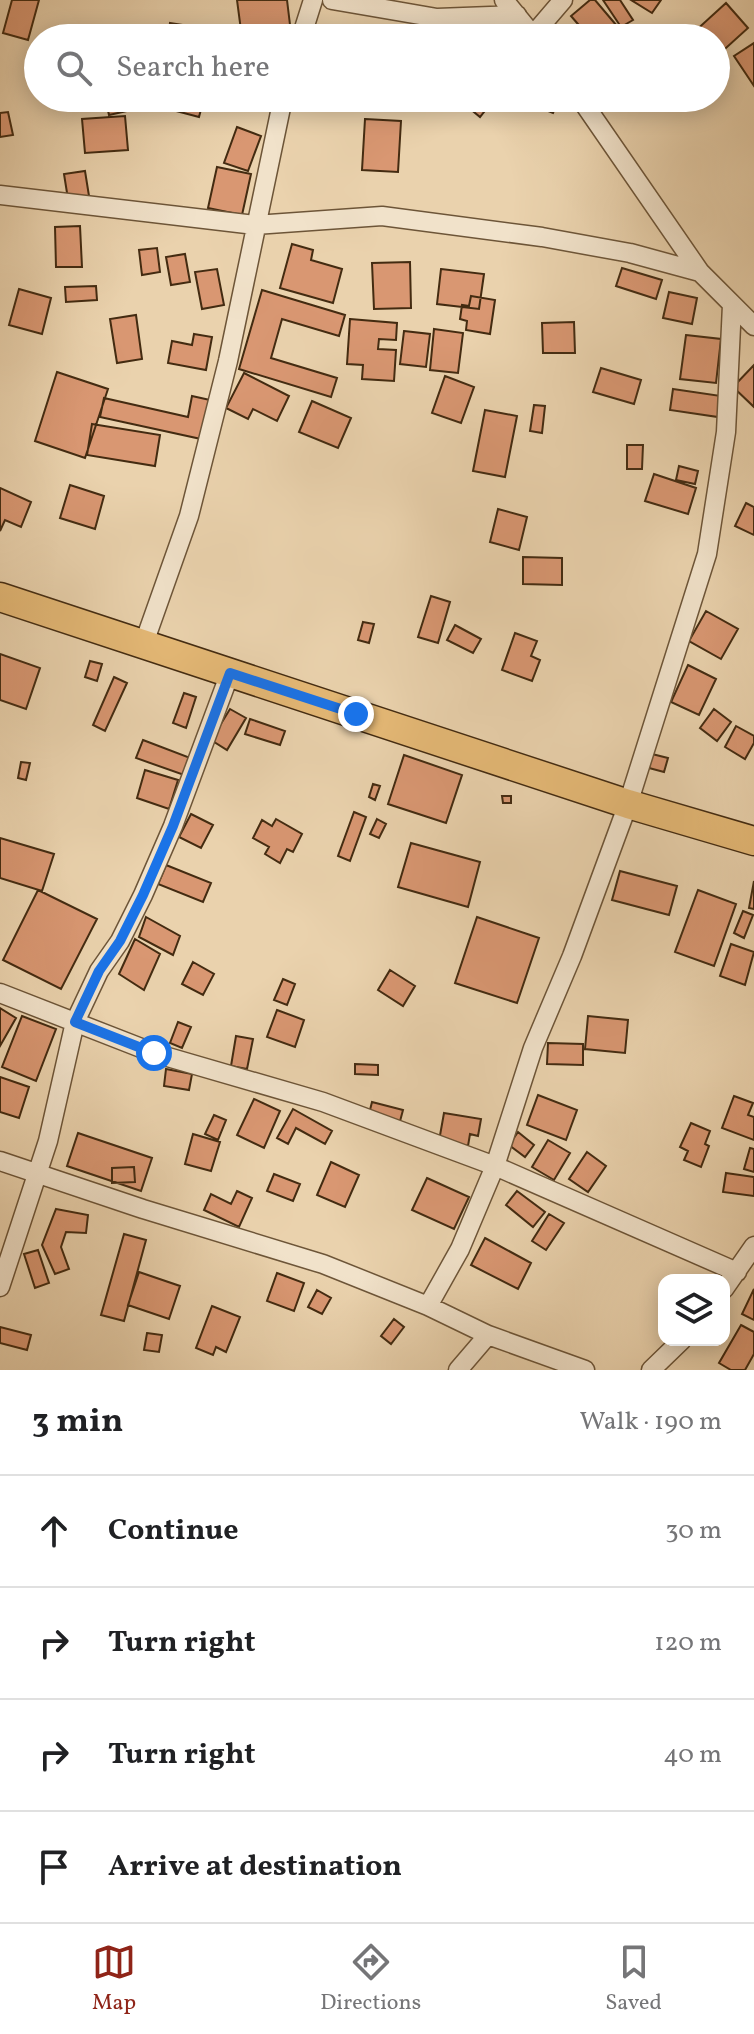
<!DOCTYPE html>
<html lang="en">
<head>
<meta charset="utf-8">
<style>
  :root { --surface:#fff; --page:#f6f6f6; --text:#202124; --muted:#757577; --line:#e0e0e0; --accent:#8f2418 }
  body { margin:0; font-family:Vollkorn,serif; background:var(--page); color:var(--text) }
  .controls { position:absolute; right:24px; bottom:24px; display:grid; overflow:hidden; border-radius:16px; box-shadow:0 4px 20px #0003 }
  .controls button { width:72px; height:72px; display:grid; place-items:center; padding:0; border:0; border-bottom:2px solid var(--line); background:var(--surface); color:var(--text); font:40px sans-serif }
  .stop { position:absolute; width:24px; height:24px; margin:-18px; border:6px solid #1a73e8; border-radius:50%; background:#fff }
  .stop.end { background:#1a73e8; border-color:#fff; box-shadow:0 2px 8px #0008 }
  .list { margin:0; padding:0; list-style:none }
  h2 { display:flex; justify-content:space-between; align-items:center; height:104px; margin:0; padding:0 32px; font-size:34px }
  h2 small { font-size:26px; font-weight:400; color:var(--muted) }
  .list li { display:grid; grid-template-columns:52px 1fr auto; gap:24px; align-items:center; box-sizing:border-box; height:112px; padding:0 32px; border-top:2px solid var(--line) }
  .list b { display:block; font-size:30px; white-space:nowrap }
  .list em { font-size:26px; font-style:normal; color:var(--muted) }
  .icon { flex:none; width:44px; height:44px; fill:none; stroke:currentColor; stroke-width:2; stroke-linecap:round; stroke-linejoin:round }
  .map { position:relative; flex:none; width:754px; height:1370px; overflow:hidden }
  .search { position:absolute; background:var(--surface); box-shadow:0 4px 20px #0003; left:24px; right:24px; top:24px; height:88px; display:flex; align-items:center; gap:20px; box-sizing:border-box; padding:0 28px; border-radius:44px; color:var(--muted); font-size:30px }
  .sheet { height:552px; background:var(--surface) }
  nav { display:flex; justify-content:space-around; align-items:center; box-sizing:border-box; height:112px; border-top:2px solid var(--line); background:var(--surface); font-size:22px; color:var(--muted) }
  nav a { display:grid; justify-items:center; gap:4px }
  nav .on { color:var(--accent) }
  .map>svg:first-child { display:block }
</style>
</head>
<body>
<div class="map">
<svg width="754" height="1370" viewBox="0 0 754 1370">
  <rect width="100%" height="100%" fill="#ead2ad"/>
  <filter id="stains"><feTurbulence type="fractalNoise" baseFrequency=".0025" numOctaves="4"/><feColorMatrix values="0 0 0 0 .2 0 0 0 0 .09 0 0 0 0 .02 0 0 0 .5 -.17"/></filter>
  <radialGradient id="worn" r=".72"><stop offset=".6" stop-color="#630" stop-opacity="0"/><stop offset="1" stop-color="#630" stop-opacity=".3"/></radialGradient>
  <path fill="#d99772" stroke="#432b11" stroke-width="2" d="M 12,0 L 39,0 L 28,40 L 3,33 Z
    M 237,0 L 287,0 L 291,33 L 242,38 Z
    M 590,0 L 595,0 L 617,26 L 603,38 L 590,38 L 571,16 Z
    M 603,0 L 620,0 L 633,20 L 621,27 Z
    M 631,0 L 661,0 L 652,13 Z
    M 726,3 L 748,28 L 716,57 L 716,38 L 697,38 L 693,33 Z
    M 170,23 L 215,30 L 214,38 L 168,38 Z
    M 754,43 L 754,86 L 734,56 Z
    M 125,98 L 127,111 L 109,115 L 106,102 Z
    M 163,98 L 204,98 L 199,117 L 161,107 Z
    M 457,98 L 495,98 L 480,117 Z
    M 535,98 L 556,98 L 559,99 L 553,113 L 533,105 Z
    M 8,112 L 13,135 L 0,137 L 0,113 Z
    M 125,116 L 128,150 L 85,153 L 82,119 Z
    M 365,119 L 401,121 L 398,172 L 362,170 Z
    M 237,127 L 261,136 L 248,171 L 224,163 Z
    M 217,167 L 251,174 L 242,215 L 208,208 Z
    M 85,171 L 89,196 L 68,199 L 64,174 Z
    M 80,226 L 82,267 L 56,267 L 55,227 Z
    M 292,244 L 313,250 L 311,260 L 342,269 L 333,303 L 280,288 Z
    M 157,248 L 160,272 L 142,275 L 139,250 Z
    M 185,254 L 190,282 L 171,285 L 166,257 Z
    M 410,262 L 411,308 L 374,309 L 372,263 Z
    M 622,268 L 662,280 L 656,299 L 616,286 Z
    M 217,269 L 224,305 L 202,309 L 195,272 Z
    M 441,269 L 484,274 L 479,309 L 437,304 Z
    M 96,286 L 97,300 L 66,302 L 65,287 Z
    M 19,289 L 51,298 L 42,334 L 9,325 Z
    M 262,290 L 345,315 L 339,336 L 282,319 L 271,358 L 337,378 L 331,397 L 239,369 Z
    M 669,292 L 697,298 L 692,324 L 663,318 Z
    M 471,296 L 495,300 L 490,334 L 466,330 L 467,321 L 460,319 L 462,305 L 469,306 Z
    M 136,315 L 142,359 L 117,363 L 110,319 Z
    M 350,319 L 397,323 L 396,340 L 379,339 L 378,349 L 396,350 L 394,381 L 362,379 L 363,365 L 347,364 Z
    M 574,322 L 575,353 L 543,353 L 542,323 Z
    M 434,329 L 463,333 L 458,373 L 430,370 Z
    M 404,331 L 430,334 L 426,367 L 400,364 Z
    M 194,334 L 212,337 L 206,370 L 168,363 L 172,341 L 192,345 Z
    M 686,335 L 721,339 L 716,383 L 680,379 Z
    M 754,365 L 754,407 L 733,387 Z
    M 601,368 L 641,380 L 634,404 L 593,392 Z
    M 57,372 L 108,389 L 85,458 L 35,441 Z
    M 244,373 L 289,396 L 277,421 L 253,409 L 248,419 L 226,408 Z
    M 445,376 L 474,387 L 461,423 L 432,413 Z
    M 673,389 L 721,396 L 718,417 L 670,410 Z
    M 192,396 L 210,400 L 201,439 L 100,417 L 104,398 L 188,417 Z
    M 312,401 L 351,418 L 338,448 L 299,432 Z
    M 534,405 L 545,406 L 542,433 L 530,431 Z
    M 485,410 L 517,416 L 505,477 L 473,471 Z
    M 92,424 L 160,435 L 155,466 L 87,455 Z
    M 627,445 L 643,445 L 642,469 L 627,469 Z
    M 679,466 L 698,471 L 695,484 L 676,480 Z
    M 654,474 L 696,488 L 688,514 L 645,501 Z
    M 70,485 L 104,496 L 95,529 L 60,518 Z
    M 0,488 L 31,502 L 21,527 L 5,520 L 0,531 Z
    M 746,503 L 754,507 L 754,535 L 735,526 Z
    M 498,509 L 527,517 L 519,550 L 490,542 Z
    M 523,557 L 562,558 L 562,585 L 523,584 Z
    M 431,596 L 450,602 L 438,643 L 418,637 Z
    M 706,611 L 738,629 L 721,659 L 689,641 Z
    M 363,622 L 374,624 L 369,643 L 358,640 Z
    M 455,625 L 481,639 L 473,653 L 447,640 Z
    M 515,633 L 537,641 L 531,656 L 540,660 L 532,681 L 502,670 Z
    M 0,654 L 40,668 L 26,709 L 0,700 Z
    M 90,661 L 102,664 L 97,681 L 85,677 Z
    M 688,665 L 716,679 L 699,715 L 671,702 Z
    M 114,677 L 127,683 L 105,731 L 93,725 Z
    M 184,693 L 196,697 L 186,728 L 173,723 Z
    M 230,709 L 246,718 L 227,750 L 211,740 Z
    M 714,709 L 731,722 L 717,741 L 700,728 Z
    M 250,719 L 285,731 L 280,745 L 245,734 Z
    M 736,726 L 754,736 L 754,743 L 745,759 L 725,747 Z
    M 143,740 L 193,759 L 187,776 L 136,758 Z
    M 652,754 L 668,758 L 664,772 L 649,768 Z
    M 404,755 L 462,775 L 446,823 L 388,804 Z
    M 21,762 L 30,763 L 26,780 L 18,778 Z
    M 145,770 L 178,780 L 169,809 L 137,798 Z
    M 373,784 L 380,786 L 375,800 L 369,797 Z
    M 502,796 L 511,796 L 511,803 L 503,803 Z
    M 354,812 L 366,817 L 350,861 L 338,856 Z
    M 191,814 L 213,825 L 201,848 L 179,837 Z
    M 276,819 L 302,834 L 293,852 L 287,849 L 280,863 L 265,854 L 269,847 L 253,838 L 262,820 L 272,826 Z
    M 377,819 L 386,824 L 379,838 L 370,834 Z
    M 0,838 L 54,854 L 42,891 L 0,878 Z
    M 411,843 L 480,862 L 468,907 L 398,887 Z
    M 166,865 L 211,883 L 203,902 L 158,884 Z
    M 620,871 L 677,886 L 669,915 L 612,900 Z
    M 754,881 L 754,909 L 749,908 Z
    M 38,890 L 97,919 L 61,989 L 3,960 Z
    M 698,890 L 736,904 L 714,966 L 675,952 Z
    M 743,911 L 753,915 L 744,938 L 734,933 Z
    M 146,917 L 180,936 L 173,955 L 139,937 Z
    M 477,917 L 539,938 L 517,1003 L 455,983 Z
    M 135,939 L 160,954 L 144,990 L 119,974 Z
    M 731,944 L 754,952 L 745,985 L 720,976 Z
    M 193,962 L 214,974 L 203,995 L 182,984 Z
    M 390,970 L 415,986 L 403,1006 L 378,990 Z
    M 283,979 L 295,984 L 287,1005 L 274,1000 Z
    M 0,1008 L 16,1018 L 0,1046 Z
    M 277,1010 L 304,1020 L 295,1047 L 267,1037 Z
    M 22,1016 L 56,1029 L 36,1081 L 2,1067 Z
    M 588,1016 L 628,1020 L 625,1053 L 585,1049 Z
    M 178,1022 L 191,1027 L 182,1048 L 170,1043 Z
    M 236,1036 L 253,1039 L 247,1069 L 231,1066 Z
    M 548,1043 L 583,1044 L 583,1065 L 547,1064 Z
    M 355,1064 L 378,1065 L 378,1075 L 355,1074 Z
    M 166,1069 L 192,1074 L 189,1090 L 164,1086 Z
    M 0,1077 L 29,1087 L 19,1118 L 0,1112 Z
    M 538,1095 L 577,1110 L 566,1140 L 527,1125 Z
    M 734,1096 L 753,1103 L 748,1115 L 754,1117 L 754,1140 L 722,1128 Z
    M 254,1099 L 280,1111 L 264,1148 L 237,1135 Z
    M 372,1102 L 403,1110 L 399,1125 L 368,1118 Z
    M 293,1109 L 332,1131 L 325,1144 L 296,1128 L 288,1144 L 277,1138 Z
    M 444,1113 L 481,1119 L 478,1136 L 470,1134 L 468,1146 L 439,1141 Z
    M 214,1115 L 226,1120 L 218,1140 L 205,1134 Z
    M 691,1123 L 710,1131 L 705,1144 L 709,1146 L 701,1167 L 684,1160 L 688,1151 L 680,1147 Z
    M 518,1132 L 534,1145 L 525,1157 L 509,1145 Z
    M 78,1133 L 152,1158 L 141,1191 L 67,1166 Z
    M 193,1134 L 220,1142 L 211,1171 L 185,1164 Z
    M 548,1140 L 570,1153 L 554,1180 L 532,1167 Z
    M 750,1148 L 754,1149 L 754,1172 L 744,1169 Z
    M 587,1152 L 606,1166 L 588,1192 L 569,1179 Z
    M 331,1162 L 359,1175 L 345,1207 L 317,1195 Z
    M 134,1167 L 135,1182 L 112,1183 L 112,1168 Z
    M 726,1173 L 754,1177 L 754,1196 L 723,1192 Z
    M 274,1174 L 300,1184 L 293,1201 L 267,1191 Z
    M 427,1178 L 469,1197 L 454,1229 L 412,1210 Z
    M 237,1191 L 252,1198 L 239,1227 L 204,1210 L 211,1194 L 231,1204 Z
    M 517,1191 L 545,1212 L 533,1227 L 506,1205 Z
    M 56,1209 L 88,1215 L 86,1233 L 66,1232 L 61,1247 L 69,1269 L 55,1274 L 42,1245 Z
    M 549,1214 L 564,1223 L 546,1250 L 532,1241 Z
    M 124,1234 L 146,1240 L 124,1321 L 101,1315 Z
    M 485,1238 L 531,1263 L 518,1289 L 471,1265 Z
    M 38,1250 L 49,1283 L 35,1288 L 24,1254 Z
    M 139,1272 L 180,1286 L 169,1319 L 128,1305 Z
    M 277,1273 L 304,1283 L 294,1311 L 267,1301 Z
    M 754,1289 L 754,1320 L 742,1314 Z
    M 317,1290 L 331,1298 L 322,1314 L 308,1307 Z
    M 212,1306 L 240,1317 L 226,1352 L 216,1347 L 213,1355 L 196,1348 Z
    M 394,1319 L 404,1327 L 391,1344 L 381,1336 Z
    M 741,1325 L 754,1332 L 754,1354 L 745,1370 L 731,1370 L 719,1363 Z
    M 0,1327 L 31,1335 L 27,1350 L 0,1343 Z
    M 147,1333 L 162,1335 L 159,1352 L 144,1350 Z"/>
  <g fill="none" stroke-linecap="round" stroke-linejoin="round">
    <g stroke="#6d5538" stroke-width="21">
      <path id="minor" d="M 332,0 L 437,18 L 517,15
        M 504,0 L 535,38
        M 533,35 L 563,0
        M 301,38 L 313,0
        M 580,98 L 700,272 L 754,326
        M 0,195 L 255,225 L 382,216 L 542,237 L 630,253 L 700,272
        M 144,643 L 189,516 L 228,361 L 283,98
        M 0,993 L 154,1053 L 323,1102 L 495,1166 L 737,1272
        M 0,1161 L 143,1209 L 323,1264 L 428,1306 L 488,1335 L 585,1370
        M 0,1287 L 48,1141 L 75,1022 L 99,971 L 120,941 L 143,895 L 173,826 L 230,673
        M 724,1289 L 754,1246
        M 428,1306 L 460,1249 L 495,1166 L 533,1048 L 572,956 L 628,804 L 707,554 L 726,432 L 732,305
        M 458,1370 L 488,1335
        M 651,1370 L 682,1340"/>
    </g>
    <g stroke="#432b11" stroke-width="31">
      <path id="primary" d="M 0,597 L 628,804 L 754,841"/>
    </g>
    <use href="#minor" stroke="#f1e2ca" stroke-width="18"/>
    <use href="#primary" stroke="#e5b976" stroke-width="28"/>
  </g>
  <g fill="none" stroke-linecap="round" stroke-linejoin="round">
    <path stroke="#1a73e8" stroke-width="10" d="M 154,1053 L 75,1022 L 99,971 L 120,941 L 143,895 L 173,826 L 230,673 L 356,714"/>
  </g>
  <rect width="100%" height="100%" filter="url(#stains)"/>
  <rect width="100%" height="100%" fill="url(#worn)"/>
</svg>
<div class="controls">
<button><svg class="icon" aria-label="layers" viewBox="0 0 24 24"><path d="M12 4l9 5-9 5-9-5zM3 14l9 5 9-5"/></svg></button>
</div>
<div class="stop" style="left:154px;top:1053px"></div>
<div class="stop end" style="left:356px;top:714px"></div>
<div class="search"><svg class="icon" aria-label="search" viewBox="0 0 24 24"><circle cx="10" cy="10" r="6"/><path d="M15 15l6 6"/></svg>Search here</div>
</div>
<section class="sheet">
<h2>3 min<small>Walk · 190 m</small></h2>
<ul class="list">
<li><svg class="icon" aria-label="ahead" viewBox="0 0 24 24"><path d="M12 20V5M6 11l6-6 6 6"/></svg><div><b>Continue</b></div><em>30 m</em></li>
<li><svg class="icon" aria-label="right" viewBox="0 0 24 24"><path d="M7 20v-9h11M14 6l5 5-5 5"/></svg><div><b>Turn right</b></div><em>120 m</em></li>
<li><svg class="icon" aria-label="right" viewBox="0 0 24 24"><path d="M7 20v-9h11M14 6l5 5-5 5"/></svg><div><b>Turn right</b></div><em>40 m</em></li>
<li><svg class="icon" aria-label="arrive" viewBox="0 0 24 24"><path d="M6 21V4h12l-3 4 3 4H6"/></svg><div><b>Arrive at destination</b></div></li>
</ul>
</section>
<nav>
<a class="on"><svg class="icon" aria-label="map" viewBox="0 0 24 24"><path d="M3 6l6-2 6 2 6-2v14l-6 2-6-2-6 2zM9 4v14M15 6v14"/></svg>Map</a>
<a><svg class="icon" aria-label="directions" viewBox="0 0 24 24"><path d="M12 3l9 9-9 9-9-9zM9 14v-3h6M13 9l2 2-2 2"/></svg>Directions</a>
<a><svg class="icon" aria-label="saved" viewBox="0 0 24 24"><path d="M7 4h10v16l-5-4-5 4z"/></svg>Saved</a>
</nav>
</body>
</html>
